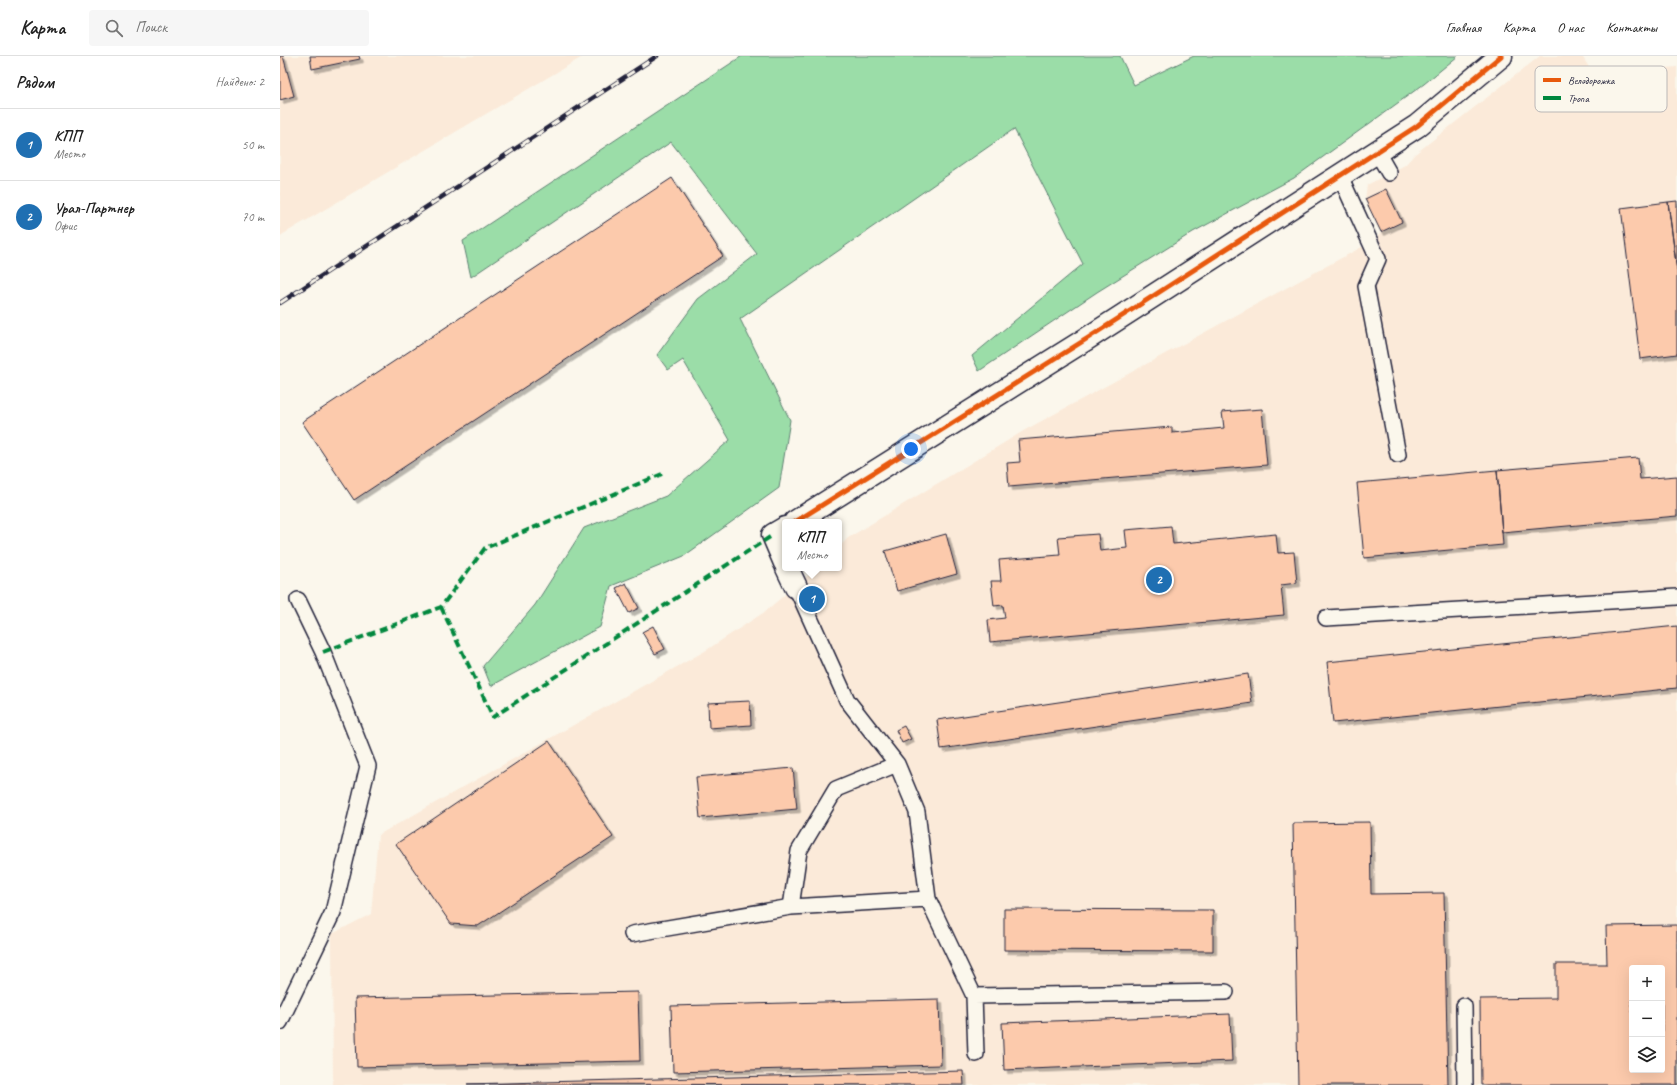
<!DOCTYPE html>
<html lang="ru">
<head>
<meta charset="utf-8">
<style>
  :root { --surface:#fff; --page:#f6f6f6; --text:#222; --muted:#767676; --line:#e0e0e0; --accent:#1f6fb2 }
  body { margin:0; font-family:Caveat,sans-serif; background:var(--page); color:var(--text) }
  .controls { position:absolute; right:12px; bottom:12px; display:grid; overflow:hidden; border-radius:4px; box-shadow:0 4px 16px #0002 }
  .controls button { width:36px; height:36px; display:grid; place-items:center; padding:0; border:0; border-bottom:1px solid var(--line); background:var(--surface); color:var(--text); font:20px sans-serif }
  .you { position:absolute; left:631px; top:393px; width:14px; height:14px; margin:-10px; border:3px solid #fff; border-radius:50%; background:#1a73e8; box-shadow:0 0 0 6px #1a73e833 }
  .badge { display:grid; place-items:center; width:26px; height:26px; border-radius:50%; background:var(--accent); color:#fff; font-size:13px; font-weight:700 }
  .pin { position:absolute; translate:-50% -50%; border:2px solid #fff; box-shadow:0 1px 4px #0006 }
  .popup { position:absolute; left:502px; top:463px; width:60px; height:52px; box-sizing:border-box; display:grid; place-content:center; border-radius:4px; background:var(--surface); filter:drop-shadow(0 1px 3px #0005); font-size:13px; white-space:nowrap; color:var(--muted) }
  .popup b { font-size:15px; color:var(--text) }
  .popup::after { content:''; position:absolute; left:50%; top:100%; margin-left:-8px; border:8px solid transparent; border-top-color:var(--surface) }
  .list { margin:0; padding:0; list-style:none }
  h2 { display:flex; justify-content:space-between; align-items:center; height:52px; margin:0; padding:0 16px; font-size:17px }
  h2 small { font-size:13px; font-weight:400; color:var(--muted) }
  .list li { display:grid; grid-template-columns:26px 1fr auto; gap:12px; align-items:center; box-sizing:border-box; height:72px; padding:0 16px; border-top:1px solid var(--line) }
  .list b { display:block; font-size:15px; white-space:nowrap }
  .list p { margin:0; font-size:13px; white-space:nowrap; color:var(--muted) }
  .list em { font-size:13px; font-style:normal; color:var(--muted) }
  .icon { flex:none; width:22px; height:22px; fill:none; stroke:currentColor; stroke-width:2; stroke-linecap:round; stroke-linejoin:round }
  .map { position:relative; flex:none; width:1397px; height:1029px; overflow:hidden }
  header { display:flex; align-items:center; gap:24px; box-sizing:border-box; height:56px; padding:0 20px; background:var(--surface); border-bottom:1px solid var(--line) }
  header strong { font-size:19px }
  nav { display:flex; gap:22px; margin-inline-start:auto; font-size:14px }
  .search { width:280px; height:36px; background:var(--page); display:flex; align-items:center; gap:10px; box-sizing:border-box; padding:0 14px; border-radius:4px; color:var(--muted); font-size:15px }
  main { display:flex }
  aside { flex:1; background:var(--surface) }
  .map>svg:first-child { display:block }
</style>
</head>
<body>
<header>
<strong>Карта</strong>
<div class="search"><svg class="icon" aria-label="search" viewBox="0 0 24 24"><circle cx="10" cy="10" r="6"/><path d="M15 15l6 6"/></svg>Поиск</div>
<nav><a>Главная</a><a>Карта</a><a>О нас</a><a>Контакты</a></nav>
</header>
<main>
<aside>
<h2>Рядом<small>Найдено: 2</small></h2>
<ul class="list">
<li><span class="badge">1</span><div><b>КПП</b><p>Место</p></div><em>50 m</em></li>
<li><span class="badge">2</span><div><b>Урал-Партнер</b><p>Офис</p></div><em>70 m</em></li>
</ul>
</aside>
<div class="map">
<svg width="1397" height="1029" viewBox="0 0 1397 1029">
  <defs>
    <filter id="shadow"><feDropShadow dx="3.5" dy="3.5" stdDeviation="0" flood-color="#0004"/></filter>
  </defs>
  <rect width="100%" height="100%" fill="#fbf7ec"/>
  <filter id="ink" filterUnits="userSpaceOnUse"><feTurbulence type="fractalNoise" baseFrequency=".025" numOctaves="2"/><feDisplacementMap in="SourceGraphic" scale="8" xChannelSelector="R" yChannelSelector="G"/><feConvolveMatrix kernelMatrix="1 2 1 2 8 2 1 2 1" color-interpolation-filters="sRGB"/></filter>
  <g filter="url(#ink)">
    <path fill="#fbead9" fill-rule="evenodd" d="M 0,0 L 304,0 L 0,180 Z
      M 1260,0 L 1302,0 L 1313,18 L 1397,11 L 1397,1029 L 53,1029 L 52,878 L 91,858 L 98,779 L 425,595 L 483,557 L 537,512 L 559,512 L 559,491 L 568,482 L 745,374 L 1091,186 L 1101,176 L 1085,143 L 1087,129 L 1125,109 L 1135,98 ZM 1352,912 L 1382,912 L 1382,1014 L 1352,1014 Z"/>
    <path fill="#9bdda8" stroke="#5e8072" d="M 462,0 L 840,0 L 854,29 L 914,0 L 1178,0 L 1144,28 L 1014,122 L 913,176 L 817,236 L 699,315 L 692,300 L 803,208 L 734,73 L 460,263 L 510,364 L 499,432 L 404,500 L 331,530 L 320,571 L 211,630 L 203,610 L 255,549 L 304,472 L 386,440 L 450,384 L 403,304 L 388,314 L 377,299 L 418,243 L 477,198 L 391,86 L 191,221 L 183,185 Z"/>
    <path fill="#fccaac" stroke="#22223b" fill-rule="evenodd" filter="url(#shadow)" d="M 0,0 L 3,0 L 14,40 L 0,44 Z
      M 30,0 L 79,0 L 80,3 L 32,13 Z
      M 392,122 L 443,200 L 74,444 L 22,366 Z
      M 1106,133 L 1122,166 L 1101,176 L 1085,143 Z
      M 1397,145 L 1397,215 L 1388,146 Z
      M 1388,146 L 1397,215 L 1397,298 L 1360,303 L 1341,152 Z
      M 982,353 L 987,409 L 729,431 L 727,407 L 740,406 L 738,384 L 892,371 L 892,377 L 944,372 L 942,356 Z
      M 1358,402 L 1360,423 L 1397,420 L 1397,460 L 1222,476 L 1217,414 Z
      M 1217,414 L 1223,489 L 1084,502 L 1077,427 Z
      M 891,470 L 893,488 L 996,478 L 998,497 L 1014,496 L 1017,527 L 1001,529 L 1004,559 L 710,586 L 708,564 L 725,562 L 723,549 L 714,550 L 711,525 L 721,525 L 719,504 L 780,499 L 778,481 L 818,478 L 820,495 L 847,492 L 845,474 Z
      M 666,478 L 677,518 L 617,535 L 605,495 Z
      M 346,527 L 359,552 L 349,557 L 336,532 Z
      M 535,536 L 539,546 L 529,550 L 525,541 Z
      M 373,570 L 385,593 L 375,598 L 362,576 Z
      M 1397,570 L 1397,632 L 1053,667 L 1047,606 Z
      M 968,618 L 972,647 L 661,693 L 657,664 Z
      M 470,645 L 471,669 L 429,672 L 428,647 Z
      M 624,670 L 631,683 L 622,687 L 616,674 Z
      M 269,685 L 333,781 L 198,870 L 171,868 L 116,788 Z
      M 513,712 L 517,753 L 420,762 L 416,721 Z
      M 1090,766 L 1091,838 L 1164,837 L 1168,1029 L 1018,1029 L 1013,767 Z
      M 724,853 L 933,854 L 933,895 L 724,894 Z
      M 1397,869 L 1397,1029 L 1201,1029 L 1200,943 L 1276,942 L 1276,908 L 1327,908 L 1326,870 ZM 1352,912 L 1382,912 L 1382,1014 L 1352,1014 Z
      M 358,936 L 360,1005 L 77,1011 L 75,942 Z
      M 659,943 L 661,1009 L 393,1016 L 391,950 Z
      M 950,958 L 952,1005 L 724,1014 L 722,967 Z
      M 683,1015 L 684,1029 L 187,1028 Z"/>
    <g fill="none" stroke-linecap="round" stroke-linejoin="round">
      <g stroke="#22223b" stroke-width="18">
        <path id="service" d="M 1097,96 L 1109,117
          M 1060,120 L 1098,203 L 1086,230 L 1118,399
          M 1046,562 L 1397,541
          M 648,843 L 694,940 L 696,998
          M 511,851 L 519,795 L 556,733 L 617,708
          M 352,878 L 511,851 L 648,843 L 637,756 L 617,708 L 567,644 L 516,531
          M 694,940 L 946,936
          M 1184,950 L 1185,1029
          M 0,966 L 53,856 L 88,710 L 43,596 L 18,544"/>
      </g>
      <g stroke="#22223b" stroke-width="25">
        <path id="minor" d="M 515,466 L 808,282 L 1137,70 L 1221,0
          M 505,472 L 493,479 L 505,507
          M 507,512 L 516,531"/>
      </g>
      <use href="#service" stroke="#fbf7ec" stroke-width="15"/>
      <use href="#minor" stroke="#fbf7ec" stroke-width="22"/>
      <g stroke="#22223b" stroke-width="4.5">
        <path id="rail" d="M 0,247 L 377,0"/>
      </g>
      <use href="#rail" stroke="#fbf7ec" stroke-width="3" stroke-dasharray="9" stroke-linecap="butt"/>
      <path stroke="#00873e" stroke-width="4" stroke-dasharray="8 4" stroke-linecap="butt" d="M 161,551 L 213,661 L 493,479
        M 43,596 L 161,551 L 205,492 L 382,418"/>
      <g stroke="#fbf7ec" stroke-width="8">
        <path id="cycleway" d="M 515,466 L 808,282 L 1137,70 L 1221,0"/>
      </g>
      <use href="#cycleway" stroke="#e8590c" stroke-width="5"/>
    </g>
  </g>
  <rect x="1255" y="10" width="132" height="46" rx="6" fill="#fbf7ec" stroke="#bab7b7" stroke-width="1"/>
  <rect x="1263" y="22" width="18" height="4" fill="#e8590c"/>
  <rect x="1263" y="40" width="18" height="4" fill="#00873e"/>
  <g font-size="11" fill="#22223b">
    <text x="1288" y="28">Велодорожка</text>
    <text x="1288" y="46">Тропа</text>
  </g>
</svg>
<div class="controls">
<button>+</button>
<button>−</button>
<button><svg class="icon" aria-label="layers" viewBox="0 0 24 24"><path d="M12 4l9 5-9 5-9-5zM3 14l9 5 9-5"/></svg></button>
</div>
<div class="you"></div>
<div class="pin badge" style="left:532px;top:543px">1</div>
<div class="popup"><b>КПП</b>Место</div>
<div class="pin badge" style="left:879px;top:524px">2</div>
</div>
</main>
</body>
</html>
